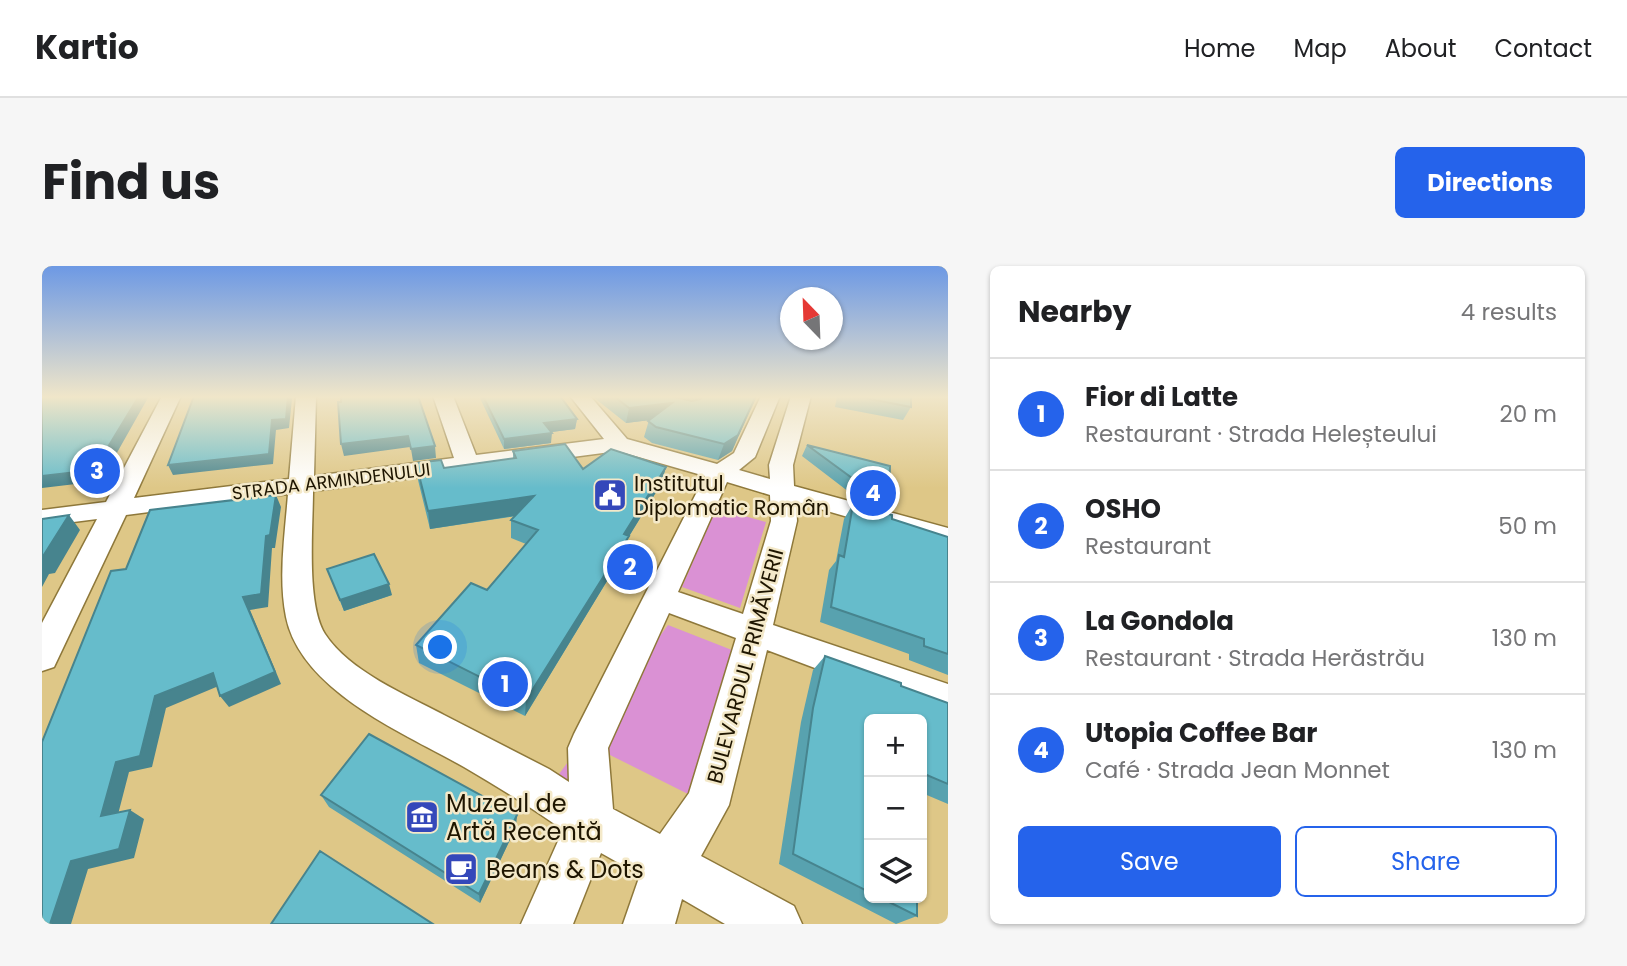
<!DOCTYPE html>
<html lang="en">
<head>
<meta charset="utf-8">
<style>
  :root { --surface:#fff; --page:#f6f6f6; --text:#202124; --muted:#757577; --line:#e0e0e0; --accent:#2563eb }
  body { margin:0; font-family:Poppins,sans-serif; background:var(--page); color:var(--text) }
  .controls { position:absolute; right:21px; bottom:21px; display:grid; overflow:hidden; border-radius:10px; box-shadow:0 2px 5px #0004 }
  .controls button { width:63px; height:63px; display:grid; place-items:center; padding:0; border:0; border-bottom:2px solid var(--line); background:var(--surface); color:var(--text); font:35px sans-serif }
  .compass { position:absolute; left:738px; top:21px; width:63px; height:63px; border-radius:50%; background:var(--surface); box-shadow:0 2px 5px #0004; rotate:337deg }
  .you { position:absolute; left:399px; top:382px; width:24px; height:24px; margin:-18px; border:5px solid #fff; border-radius:50%; background:#1a73e8; box-shadow:0 0 0 10px #1a73e833 }
  .badge { display:grid; place-items:center; width:46px; height:46px; border-radius:50%; background:var(--accent); color:#fff; font-size:23px; font-weight:700 }
  .pin { position:absolute; translate:-50% -50%; border:4px solid #fff; box-shadow:0 2px 7px #0006 }
  .list { margin:0; padding:0; list-style:none }
  h2 { display:flex; justify-content:space-between; align-items:center; height:91px; margin:0; padding:0 28px; font-size:30px }
  h2 small { font-size:23px; font-weight:400; color:var(--muted) }
  .list li { display:grid; grid-template-columns:46px 1fr auto; gap:21px; align-items:center; box-sizing:border-box; height:112px; padding:0 28px; border-top:2px solid var(--line) }
  .list b { display:block; font-size:26px; white-space:nowrap }
  .list p { margin:0; font-size:23px; white-space:nowrap; color:var(--muted) }
  .list em { font-size:23px; font-style:normal; color:var(--muted) }
  .actions { display:flex; gap:14px; padding:21px 28px }
  .actions a { flex:1; padding:16px 0; border:2px solid var(--accent); border-radius:10px; text-align:center; font-size:24px; color:var(--accent) }
  .actions .main { background:var(--accent); color:#fff }
  .icon { flex:none; width:38px; height:38px; fill:none; stroke:currentColor; stroke-width:2; stroke-linecap:round; stroke-linejoin:round }
  .map { position:relative; flex:none; width:906px; height:658px; overflow:hidden; border-radius:10px }
  header { display:flex; align-items:center; gap:42px; box-sizing:border-box; height:98px; padding:0 35px; background:var(--surface); border-bottom:2px solid var(--line) }
  header strong { font-size:33px }
  nav { display:flex; gap:38px; margin-inline-start:auto; font-size:24px }
  .intro { display:flex; align-items:center; justify-content:space-between; box-sizing:border-box; height:168px; padding:0 42px }
  h1 { margin:0; font-size:49px }
  .button { padding:18px 32px; border-radius:10px; background:var(--accent); color:#fff; font-size:24px; font-weight:700 }
  main { display:flex; gap:42px; padding:0 42px }
  aside { flex:1; background:var(--surface); border-radius:10px; box-shadow:0 2px 5px #0004 }
  .map>svg:first-child { display:block }
</style>
</head>
<body>
<header>
<strong>Kartio</strong>
<nav><a>Home</a><a>Map</a><a>About</a><a>Contact</a></nav>
</header>
<div class="intro"><h1>Find us</h1><a class="button">Directions</a></div>
<main>
<div class="map">
<svg width="906" height="658" viewBox="0 0 906 658">
  <rect width="100%" height="100%" fill="#dec787"/>
  <path fill="#da91d4" d="M 674,242 L 724,256 L 698,342 L 640,321 Z
    M 626,359 L 695,386 L 650,530 L 564,487 L 493,541 Z"/>
  <g fill="none" stroke-linecap="round" stroke-linejoin="round">
    <g stroke="#8e783a" stroke-width="3">
      <path id="minor" d="M 120,130 L 139,130 L 92,232 L 247,213 L 254,130 L 274,130 L 272,210 L 412,192 L 391,130 L 411,130 L 434,189 L 562,173 L 528,130 L 548,130 L 585,173 L 675,198 L 692,187 L 719,130 L 738,130 L 713,191 L 697,204 L 728,213 L 727,199 L 749,130 L 769,130 L 751,199 L 752,220 L 906,262 L 906,280 L 754,236 L 755,255 L 731,359 L 906,418 L 906,452 L 725,384 L 687,539 L 659,590 L 752,640 L 760,658 L 683,658 L 640,633 L 633,658 L 581,658 L 598,609 L 559,587 L 531,658 L 479,658 L 521,564 C 489,541 456,521 422,501 C 362,467 259,425 244,351 C 236,311 243,268 246,228 L 84,249 L 12,401 L 0,405 L 0,357 L 55,253 L 0,260 L 0,244 L 64,236 ZM 576,185 L 663,210 L 532,468 L 526,482 L 527,516 L 507,503 C 472,485 437,467 402,449 C 364,429 307,405 283,368 C 264,338 271,261 271,225 ZM 685,216 L 728,229 L 729,255 L 701,348 L 636,326 ZM 627,347 L 694,372 L 647,527 L 618,568 L 571,543 L 566,482 Z"/>
    </g>
    <use href="#minor" fill="#fff" fill-rule="evenodd"/>
  </g>
  <path fill="#58a2af" d="M 437,130 L 518,130 L 535,153 L 533,163 L 509,166 L 509,177 L 462,183 Z
    M 550,130 L 629,130 L 650,135 L 651,135 L 633,130 L 714,130 L 690,185 L 676,194 L 610,177 L 602,171 L 607,154 L 584,157 Z
    M 795,130 L 869,130 L 869,141 L 861,154 L 793,141 Z
    M 765,179 L 847,231 L 840,241 L 806,232 L 807,226 L 760,190 Z
    M 471,185 L 541,203 L 624,201 L 619,218 L 586,272 L 582,287 L 483,450 L 377,397 L 374,379 L 445,324 L 484,278 L 469,272 L 469,254 L 474,250 L 388,263 L 376,214 L 374,197 L 402,202 L 471,192 Z
    M 811,238 L 850,253 L 906,271 L 906,409 L 867,394 L 867,388 L 778,356 L 787,304 L 794,295 L 802,253 Z
    M 285,303 L 350,329 L 302,345 Z
    M 783,390 L 859,420 L 906,437 L 906,538 L 880,527 L 880,453 L 827,453 L 827,632 L 875,632 L 875,650 L 854,658 L 737,598 L 759,456 L 771,404 Z
    M 279,529 L 474,561 L 438,637 L 287,541 Z"/>
  <path fill="#47848e" d="M 97,130 L 107,130 L 59,215 L 0,222 L 0,210 Z
    M 246,130 L 249,130 L 250,133 L 247,162 L 234,164 L 231,198 L 131,209 L 126,199 L 230,154 Z
    M 714,130 L 690,185 L 676,194 L 682,178 Z
    M 630,137 L 626,152 L 584,157 L 587,142 Z
    M 535,153 L 533,163 L 502,167 L 502,157 Z
    M 510,167 L 509,177 L 462,183 L 462,173 Z
    M 366,170 L 368,181 L 302,190 L 299,178 Z
    M 393,180 L 394,192 L 371,195 L 369,183 Z
    M 624,201 L 619,218 L 586,272 L 582,287 L 483,450 L 484,434 L 582,268 Z
    M 234,229 L 239,241 L 233,282 L 230,282 L 226,341 L 208,344 L 239,418 L 187,441 L 178,430 L 201,331 L 224,270 Z
    M 492,230 L 491,247 L 388,263 L 386,245 Z
    M 27,249 L 38,264 L 13,307 L 7,308 L 0,321 L 0,292 Z
    M 347,318 L 350,329 L 302,345 L 298,334 Z
    M 171,407 L 179,419 L 124,442 L 110,501 L 87,506 L 73,560 L 59,550 L 74,496 L 113,430 Z
    M 88,544 L 102,553 L 92,592 L 46,603 L 29,658 L 8,658 L 29,595 Z
    M 475,549 L 474,561 L 438,637 L 437,628 Z"/>
  <path fill="#66bccb" stroke="#47848e" stroke-width="2" d="M 0,130 L 97,130 L 52,204 L 0,210 Z
    M 152,130 L 246,130 L 244,153 L 230,154 L 227,188 L 126,199 Z
    M 299,130 L 376,130 L 393,180 L 369,183 L 366,170 L 299,178 L 296,136 L 299,136 Z
    M 441,130 L 518,130 L 535,153 L 502,157 L 510,167 L 462,173 Z
    M 572,130 L 629,130 L 650,135 L 658,133 L 661,130 L 714,130 L 696,169 L 682,178 L 614,161 L 606,155 L 630,137 L 587,142 Z
    M 813,130 L 869,130 L 869,141 Z
    M 523,178 L 541,203 L 569,183 L 624,201 L 582,268 L 587,270 L 484,434 L 374,379 L 429,317 L 445,324 L 496,264 L 469,254 L 492,230 L 386,245 L 374,197 L 399,194 L 402,202 L 474,192 L 471,185 Z
    M 765,179 L 848,200 L 847,231 L 813,221 L 814,215 Z
    M 234,229 L 228,269 L 224,270 L 219,328 L 201,331 L 233,406 L 178,430 L 171,407 L 113,430 L 98,490 L 74,496 L 59,550 L 88,544 L 77,583 L 29,595 L 8,658 L 0,658 L 0,476 L 69,305 L 84,303 L 108,244 Z
    M 811,238 L 850,249 L 850,253 L 906,271 L 906,388 L 882,380 L 882,373 L 789,341 L 797,289 L 802,291 Z
    M 27,249 L 0,292 L 0,253 Z
    M 332,288 L 347,318 L 298,334 L 285,303 Z
    M 783,390 L 859,417 L 859,420 L 906,437 L 906,518 L 880,507 L 880,453 L 827,453 L 827,626 L 751,588 L 771,442 Z
    M 327,468 L 475,549 L 437,628 L 279,529 Z
    M 278,585 L 391,658 L 229,658 Z
    M 839,632 L 875,632 L 875,650 Z"/>
  <linearGradient id="sky" x2="0" y2="1"><stop stop-color="#6d99e4"/><stop offset="0.59" stop-color="#f0e6c9"/><stop offset="1" stop-color="#f0e6c9" stop-opacity="0"/></linearGradient>
  <rect width="906" height="222" fill="url(#sky)"/>
  <defs>
    <g id="civic-square" transform="scale(1.75)"><rect x="-9" y="-9" width="18" height="18" rx="4" fill="#3448ba" stroke="#f4e9c9"/><path d="M-.6-6.5H3V-4.5H.6V-3L4-1V1h2V6H-6V1h2V-1L-.6-3ZM-1.2 2.5V6h2.4V2.5Z" fill="#fff"/></g>
    <g id="museum-square" transform="scale(1.75)"><rect x="-9" y="-9" width="18" height="18" rx="4" fill="#3448ba" stroke="#f4e9c9"/><path d="M0-6L6-3V-2H-6V-3ZM-5-1h2V3h-2ZM-1-1h2V3h-2ZM3-1h2V3H3ZM-6 4H6V6H-6Z" fill="#fff"/></g>
    <g id="cafe-square" transform="scale(1.75)"><rect x="-9" y="-9" width="18" height="18" rx="4" fill="#3448ba" stroke="#f4e9c9"/><path d="M-5.5-4.5H6V0H3Q3 3.5 0 3.5H-2.5Q-5.5 3.5-5.5 0ZM3-3.2v2h1.7v-2ZM-6 4.5H4V6H-6Z" fill="#fff"/></g>
  </defs>
  <g fill-rule="evenodd">
    <use href="#civic-square" x="568" y="229"/>
    <use href="#museum-square" x="380" y="551"/>
    <use href="#cafe-square" x="419" y="603"/>
  </g>
  <g text-anchor="middle" dominant-baseline="central" stroke-width="5" stroke-linejoin="round" paint-order="stroke">
    <g font-size="18" fill="#1e1500" stroke="#f4e9c9">
      <text transform="translate(289 215) rotate(-7)">STRADA ARMINDENULUI</text>
    </g>
    <g font-size="21" fill="#1e1500" stroke="#f4e9c9" text-anchor="start">
      <text x="592" y="217">Institutul<tspan x="592" dy="24">Diplomatic Român</tspan></text>
    </g>
    <g font-size="21" fill="#1e1500" stroke="#f4e9c9">
      <text transform="translate(703 400) rotate(-75)">BULEVARDUL PRIMĂVERII</text>
    </g>
    <g font-size="24" fill="#1e1500" stroke="#f4e9c9" text-anchor="start">
      <text x="404" y="537">Muzeul de<tspan x="404" dy="28">Artă Recentă</tspan></text>
      <text x="444" y="603">Beans &amp; Dots</text>
    </g>
  </g>
</svg>
<div class="controls">
<button>+</button>
<button>−</button>
<button><svg class="icon" aria-label="layers" viewBox="0 0 24 24"><path d="M12 4l9 5-9 5-9-5zM3 14l9 5 9-5"/></svg></button>
</div>
<svg class="compass" viewBox="-18 -18 36 36"><path d="M0-13l5 13h-10z" fill="#e53935"/><path d="M0 13l5-13h-10z" fill="#757577"/></svg>
<div class="you"></div>
<div class="pin badge" style="left:463px;top:418px">1</div>
<div class="pin badge" style="left:588px;top:301px">2</div>
<div class="pin badge" style="left:55px;top:205px">3</div>
<div class="pin badge" style="left:831px;top:227px">4</div>
</div>
<aside>
<h2>Nearby<small>4 results</small></h2>
<ul class="list">
<li><span class="badge">1</span><div><b>Fior di Latte</b><p>Restaurant · Strada Heleșteului</p></div><em>20 m</em></li>
<li><span class="badge">2</span><div><b>OSHO</b><p>Restaurant</p></div><em>50 m</em></li>
<li><span class="badge">3</span><div><b>La Gondola</b><p>Restaurant · Strada Herăstrău</p></div><em>130 m</em></li>
<li><span class="badge">4</span><div><b>Utopia Coffee Bar</b><p>Café · Strada Jean Monnet</p></div><em>130 m</em></li>
</ul>
<div class="actions"><a class="main">Save</a><a>Share</a></div>
</aside>
</main>
</body>
</html>
